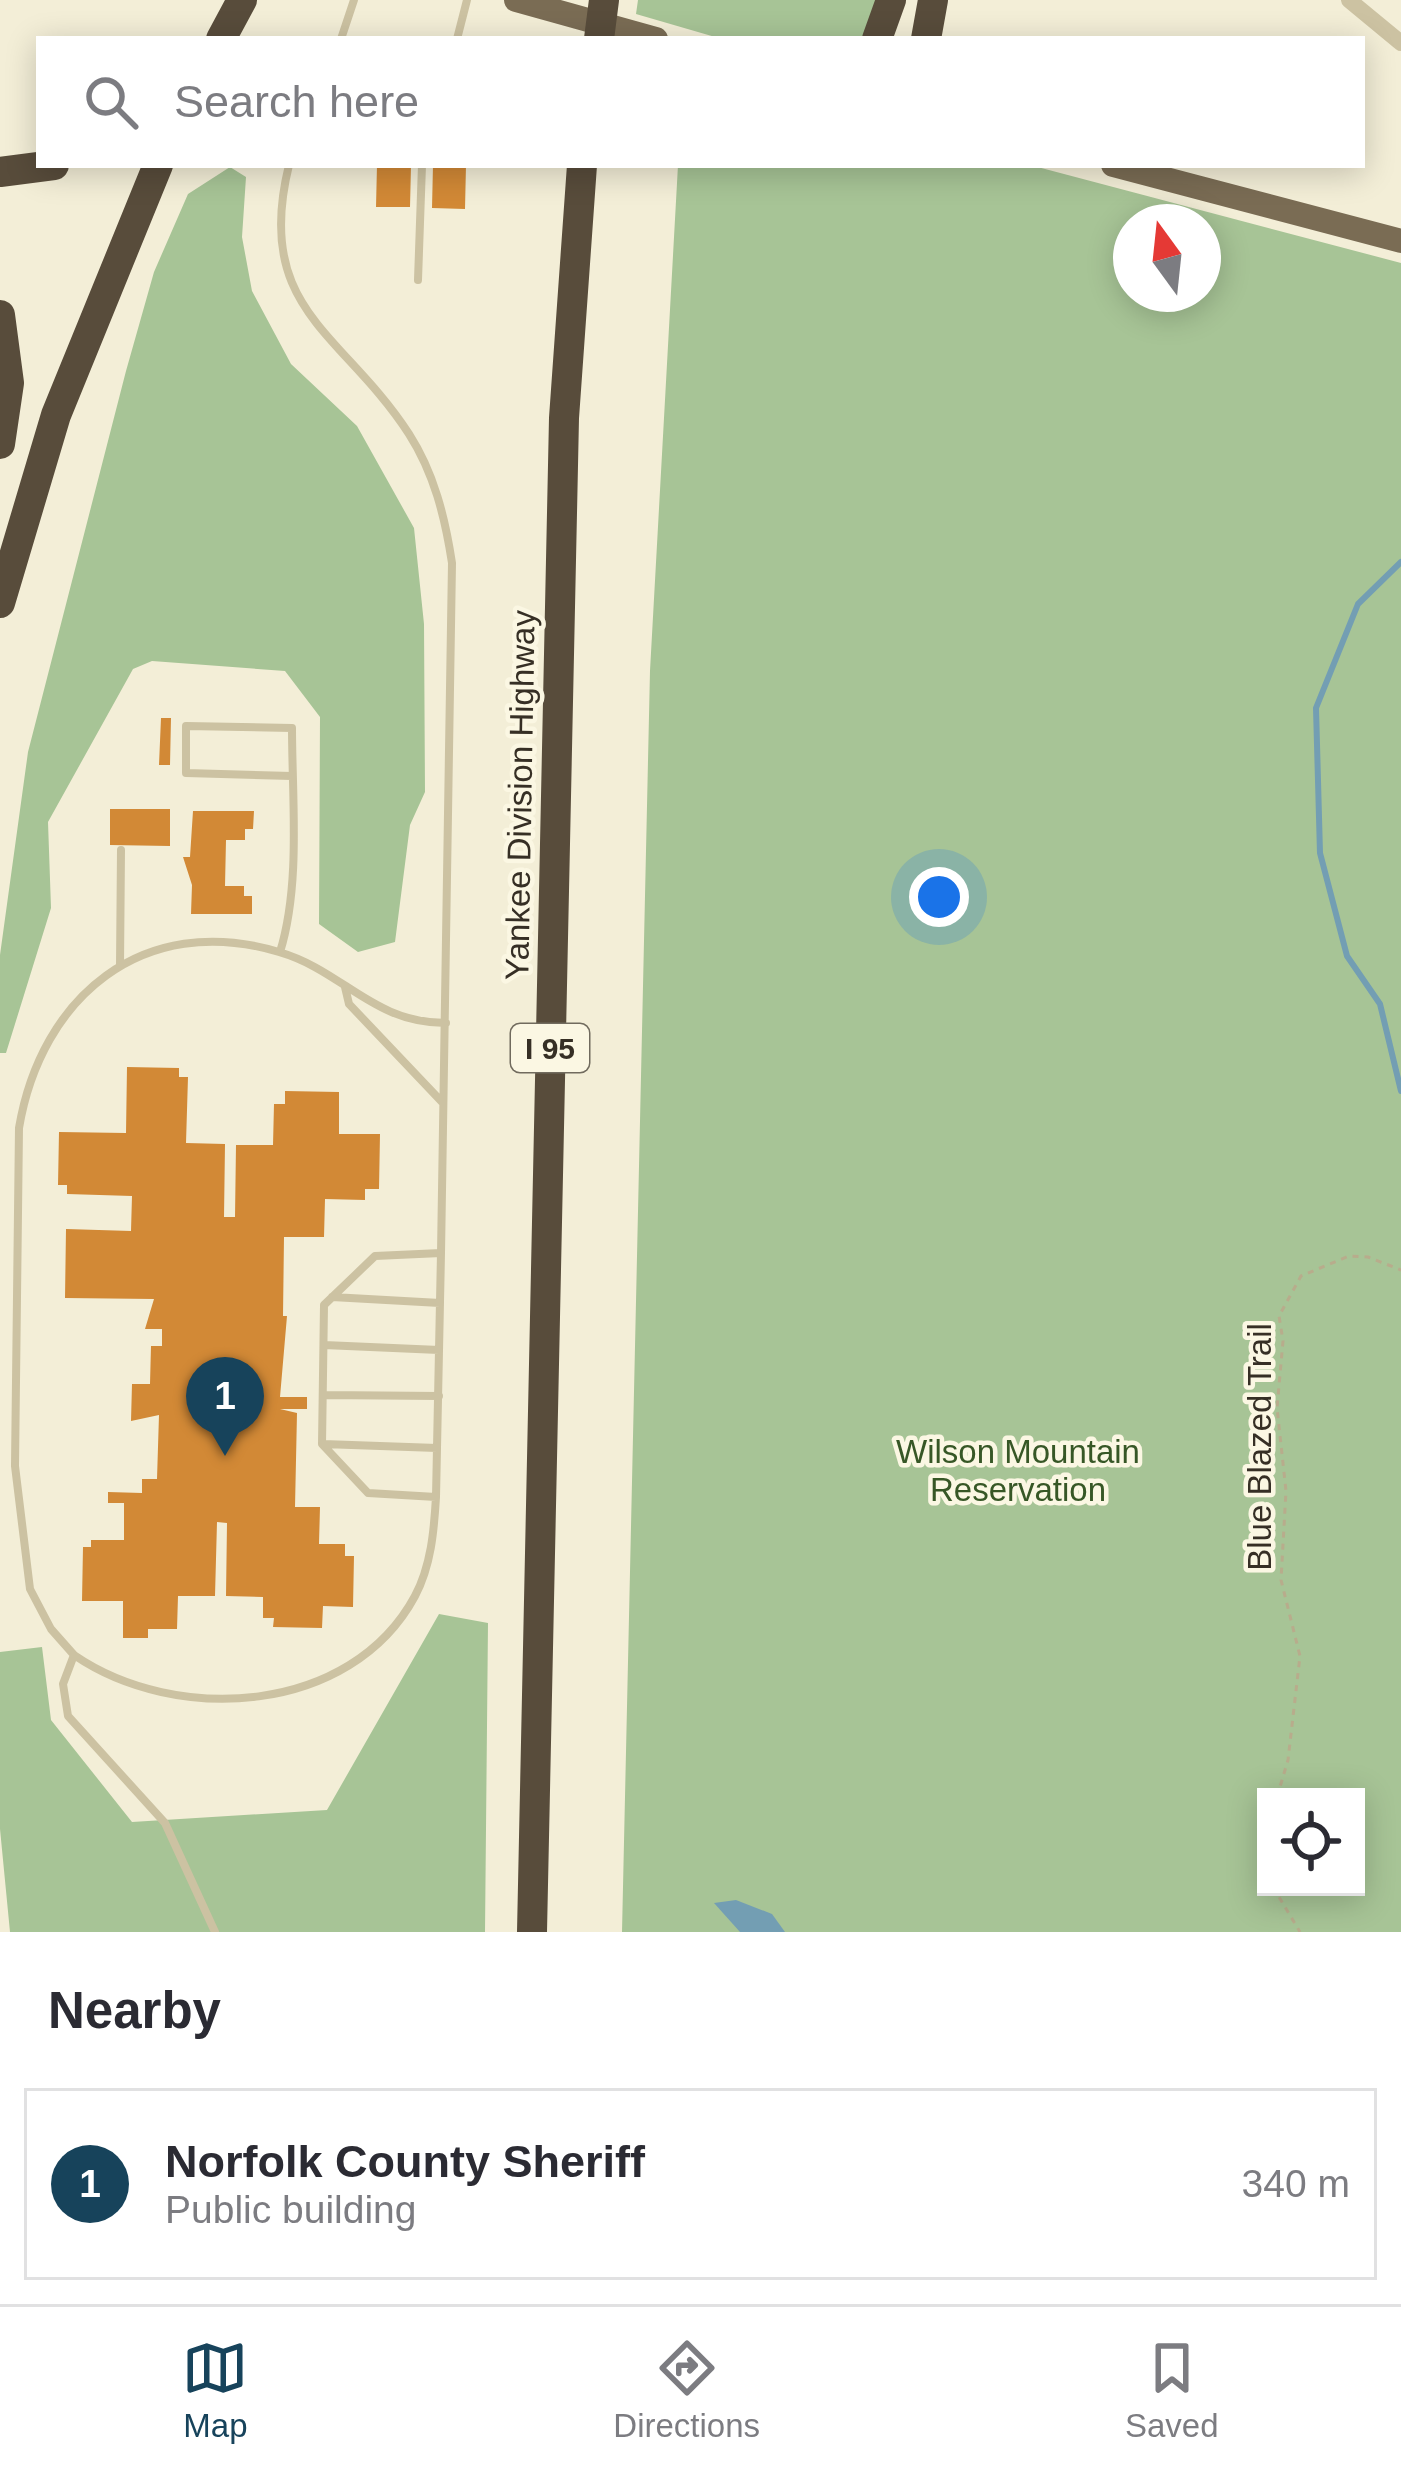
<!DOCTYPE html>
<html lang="en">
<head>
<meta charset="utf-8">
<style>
  :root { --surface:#fff; --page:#f2f2f3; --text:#2b2b33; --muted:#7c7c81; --line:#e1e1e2; --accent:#17435b }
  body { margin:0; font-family:Helvetica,sans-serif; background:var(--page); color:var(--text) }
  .controls { position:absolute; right:36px; bottom:36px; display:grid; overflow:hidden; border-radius:0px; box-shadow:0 6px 30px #0003 }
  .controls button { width:108px; height:108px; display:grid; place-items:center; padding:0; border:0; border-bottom:3px solid var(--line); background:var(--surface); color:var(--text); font:60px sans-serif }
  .compass { position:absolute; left:1113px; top:204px; width:108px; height:108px; border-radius:50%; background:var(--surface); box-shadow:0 6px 30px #0003; rotate:345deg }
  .you { position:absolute; left:939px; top:897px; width:42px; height:42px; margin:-30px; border:9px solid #fff; border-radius:50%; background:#1a73e8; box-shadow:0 0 0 18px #1a73e833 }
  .badge { display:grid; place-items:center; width:78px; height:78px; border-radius:50%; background:var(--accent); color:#fff; font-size:39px; font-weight:700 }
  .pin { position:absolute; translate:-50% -99px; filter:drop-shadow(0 3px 6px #0008) }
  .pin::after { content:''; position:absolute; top:63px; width:42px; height:36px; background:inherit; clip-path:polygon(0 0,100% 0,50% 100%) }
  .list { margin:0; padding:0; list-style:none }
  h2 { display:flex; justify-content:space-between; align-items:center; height:156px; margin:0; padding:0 48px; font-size:51px }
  h2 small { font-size:39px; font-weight:400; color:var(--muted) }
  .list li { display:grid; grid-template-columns:78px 1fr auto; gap:36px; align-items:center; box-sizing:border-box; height:192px; margin:0 24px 24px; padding:0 24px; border:3px solid var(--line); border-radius:0px }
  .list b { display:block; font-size:45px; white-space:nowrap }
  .list p { margin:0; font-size:39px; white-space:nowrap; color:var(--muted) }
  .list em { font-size:39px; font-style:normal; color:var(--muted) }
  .icon { flex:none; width:66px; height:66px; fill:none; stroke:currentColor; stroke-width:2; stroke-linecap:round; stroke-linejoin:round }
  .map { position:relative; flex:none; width:1401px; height:1932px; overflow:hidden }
  .search { position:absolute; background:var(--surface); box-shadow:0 6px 30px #0003; left:36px; right:36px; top:36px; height:132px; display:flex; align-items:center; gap:30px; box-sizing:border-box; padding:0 42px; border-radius:0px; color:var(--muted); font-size:45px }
  .sheet { height:372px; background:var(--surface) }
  nav { display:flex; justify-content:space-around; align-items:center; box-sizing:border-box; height:168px; border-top:3px solid var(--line); background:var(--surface); font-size:33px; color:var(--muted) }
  nav a { display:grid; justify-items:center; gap:6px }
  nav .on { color:var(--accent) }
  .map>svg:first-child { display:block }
</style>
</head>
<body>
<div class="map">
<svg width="1401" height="1932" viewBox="0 0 1401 1932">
  <rect width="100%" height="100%" fill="#f3eed7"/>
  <path fill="#a7c496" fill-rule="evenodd" d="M 638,0 L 883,0 L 862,39 L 722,39 L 636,14 Z
    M 678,165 L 1030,165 L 1401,263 L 1401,1932 L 622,1932 L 650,671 ZM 1131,222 L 1203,222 L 1203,294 L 1131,294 ZM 1266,1797 L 1356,1797 L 1356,1887 L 1266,1887 Z
    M 230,167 L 246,177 L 242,237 L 252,291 L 291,364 L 357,426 L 414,528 L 424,624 L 425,792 L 410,825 L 395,942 L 358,952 L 319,924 L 320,717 L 285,671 L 152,661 L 133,669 L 48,822 L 51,908 L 6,1053 L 0,1053 L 0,955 L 28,752 L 126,371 L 154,272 L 188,194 Z
    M 439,1614 L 488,1623 L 485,1932 L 10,1932 L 0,1829 L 0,1652 L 42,1647 L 51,1720 L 132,1822 L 327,1810 Z"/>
  <path fill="#739eb3" d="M 736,1900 L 772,1914 L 785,1932 L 740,1932 L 714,1903 Z"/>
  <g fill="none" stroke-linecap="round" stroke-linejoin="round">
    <path stroke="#739eb3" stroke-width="6" d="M 1401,562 L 1358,604 L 1316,708 L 1320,853 L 1347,956 L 1380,1004 L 1401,1091"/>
  </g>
  <path fill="#d28936" d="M 377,165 L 411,165 L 410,207 L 376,207 Z
    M 433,165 L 466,165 L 465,209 L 432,208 Z
    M 161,718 L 171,718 L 170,765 L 159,765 Z
    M 110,809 L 170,809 L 170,846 L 110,845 Z
    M 193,811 L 254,811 L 253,829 L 245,829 L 245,840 L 226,840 L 225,886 L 244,886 L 244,896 L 252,896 L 252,914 L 191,914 L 192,885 L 183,857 L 190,857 Z
    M 127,1067 L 179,1068 L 179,1077 L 188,1077 L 186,1143 L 225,1144 L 224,1217 L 235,1217 L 236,1145 L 273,1145 L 274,1104 L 285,1104 L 285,1091 L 339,1092 L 339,1134 L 380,1134 L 379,1189 L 365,1189 L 365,1200 L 325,1199 L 324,1237 L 284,1237 L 283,1316 L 287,1316 L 280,1397 L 307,1397 L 307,1409 L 280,1409 L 297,1413 L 295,1507 L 320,1507 L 319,1544 L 345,1544 L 345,1556 L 354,1556 L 353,1607 L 323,1606 L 322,1628 L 273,1627 L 274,1618 L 263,1618 L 263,1597 L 226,1596 L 227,1523 L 217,1522 L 215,1596 L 178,1596 L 177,1629 L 148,1629 L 148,1638 L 123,1638 L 123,1601 L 82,1601 L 83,1547 L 91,1547 L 91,1540 L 124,1540 L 124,1503 L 108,1503 L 108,1492 L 142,1493 L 142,1479 L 157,1479 L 159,1415 L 131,1421 L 132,1384 L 150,1384 L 151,1346 L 162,1346 L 162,1329 L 145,1329 L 154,1299 L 65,1298 L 66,1229 L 131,1231 L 132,1196 L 67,1194 L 67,1185 L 58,1185 L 59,1132 L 126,1133 Z"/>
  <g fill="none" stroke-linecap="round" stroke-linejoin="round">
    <path stroke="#b8ac8c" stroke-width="3" stroke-dasharray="6 6" stroke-linecap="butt" d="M 1277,1797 L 1288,1760 L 1300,1656 L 1281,1580 L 1286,1491 L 1277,1408 L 1283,1341 L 1279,1316 L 1301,1276 L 1349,1256 L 1368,1257 L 1401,1270
      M 1273,1887 L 1300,1932"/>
    <path stroke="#ccc2a2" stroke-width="8" d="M 341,39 L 354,0
      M 457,39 L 467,0
      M 289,165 C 253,310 344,333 409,434 C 434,473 445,517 452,563 L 441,1253 L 375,1256 L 324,1305 L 322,1444 L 368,1493 L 436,1497 L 441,1253
      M 418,280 L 422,165
      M 280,952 C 301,884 292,799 292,728 L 186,726 L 186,773 L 292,776
      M 120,965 L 121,850
      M 345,987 L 349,1004 L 442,1102
      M 332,1297 L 440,1303
      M 324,1345 L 439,1350
      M 323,1395 L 439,1396
      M 323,1444 L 437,1448
      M 74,1655 C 176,1725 351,1715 415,1596 C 431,1566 434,1531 436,1497
      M 215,1932 L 165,1823 L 68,1716 L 63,1684 L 74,1655 L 51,1629 L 30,1589 L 15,1466 L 19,1128 C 41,997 143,911 279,952 C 344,971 372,1023 446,1023"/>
    <path stroke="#ccc2a2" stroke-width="16" d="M 1349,0 L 1401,43"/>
    <path stroke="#7a6c54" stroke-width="24" d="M 516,0 L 656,39
      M 1113,165 L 1401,241"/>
    <path stroke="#584c3b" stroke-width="30" d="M 221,39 L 242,0
      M 877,39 L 891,0
      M 926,39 L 933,0
      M 0,172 L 54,165
      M 0,315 L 9,383 L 0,444
      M 0,603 L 56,415 L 158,165
      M 532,1932 L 564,418 L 582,165"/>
    <path stroke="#584c3b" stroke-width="30" d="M 599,39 L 604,0"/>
  </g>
  <g text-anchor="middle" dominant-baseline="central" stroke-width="9" stroke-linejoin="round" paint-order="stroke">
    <rect fill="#fbf7e3" stroke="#716b5e" stroke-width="3" x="511" y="1024" width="78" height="48" rx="9"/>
    <g font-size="30" font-weight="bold" fill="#362f25">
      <text x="550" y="1048">I 95</text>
    </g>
    <g font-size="33" fill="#362f25" stroke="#fbf7e3">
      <text transform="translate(520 795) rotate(-89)">Yankee Division Highway</text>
      <text transform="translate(1259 1447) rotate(-90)">Blue Blazed Trail</text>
    </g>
    <g font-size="33" fill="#375726" stroke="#fbf7e3">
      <text x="1018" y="1451">Wilson Mountain<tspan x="1018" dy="38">Reservation</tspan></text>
    </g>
  </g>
</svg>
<div class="controls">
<button><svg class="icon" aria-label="locate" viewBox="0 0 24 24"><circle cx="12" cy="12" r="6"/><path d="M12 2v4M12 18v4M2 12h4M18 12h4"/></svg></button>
</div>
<svg class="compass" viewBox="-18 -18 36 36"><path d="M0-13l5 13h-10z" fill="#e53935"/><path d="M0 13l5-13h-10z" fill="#7c7c81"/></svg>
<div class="you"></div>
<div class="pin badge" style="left:225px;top:1456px">1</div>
<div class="search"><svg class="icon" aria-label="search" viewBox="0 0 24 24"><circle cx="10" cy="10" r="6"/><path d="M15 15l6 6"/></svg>Search here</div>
</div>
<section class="sheet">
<h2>Nearby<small></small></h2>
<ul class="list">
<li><span class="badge">1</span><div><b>Norfolk County Sheriff</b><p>Public building</p></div><em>340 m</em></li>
</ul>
</section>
<nav>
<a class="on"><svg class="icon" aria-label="map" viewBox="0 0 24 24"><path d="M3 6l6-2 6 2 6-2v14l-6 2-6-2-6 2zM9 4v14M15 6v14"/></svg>Map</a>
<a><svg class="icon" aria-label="directions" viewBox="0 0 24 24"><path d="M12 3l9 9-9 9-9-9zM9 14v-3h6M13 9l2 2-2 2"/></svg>Directions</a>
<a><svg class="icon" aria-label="saved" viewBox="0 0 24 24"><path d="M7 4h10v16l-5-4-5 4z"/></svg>Saved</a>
</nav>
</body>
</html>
